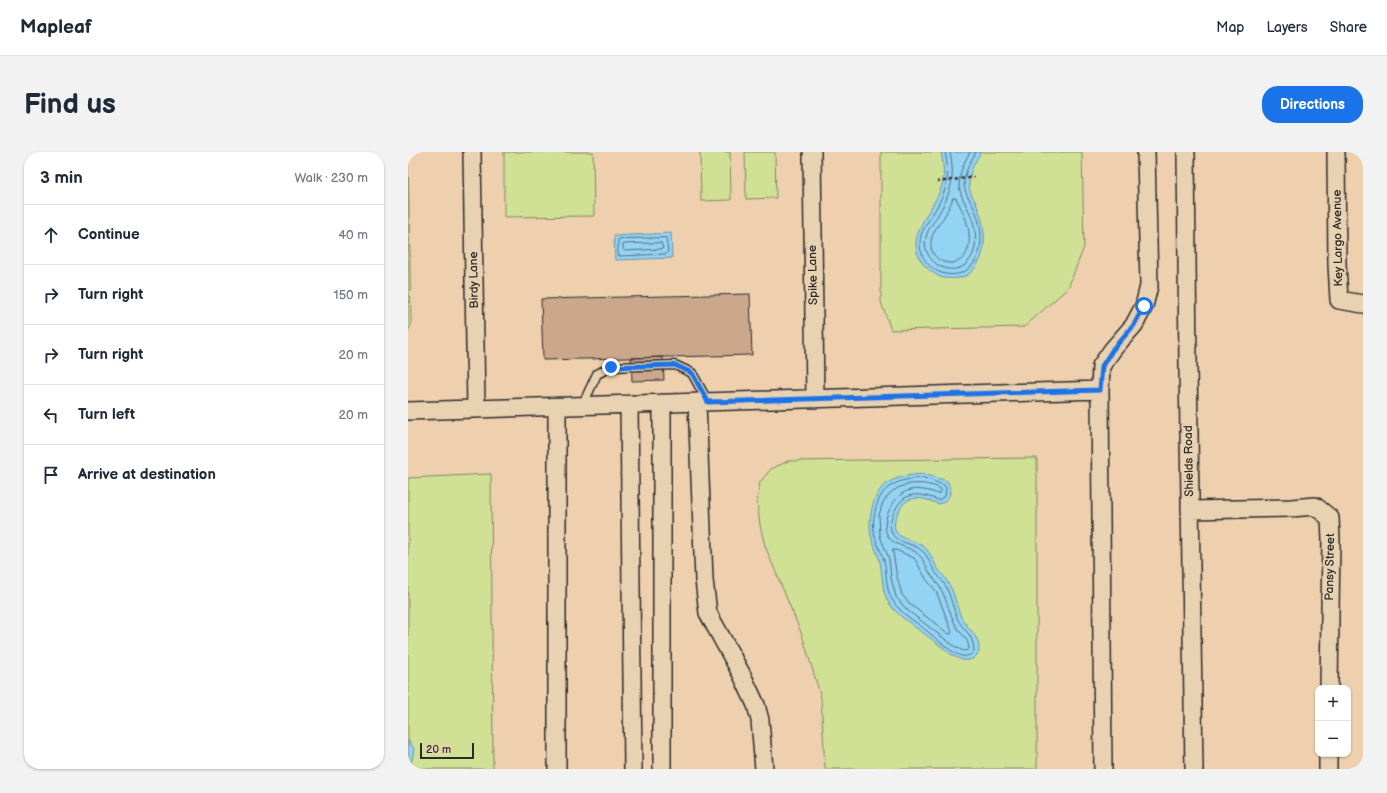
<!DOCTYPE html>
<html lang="en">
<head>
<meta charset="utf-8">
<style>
  :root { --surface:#fff; --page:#f2f2f3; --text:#1f2937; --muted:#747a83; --line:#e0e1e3; --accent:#1a73e8 }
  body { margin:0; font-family:"Balsamiq Sans",sans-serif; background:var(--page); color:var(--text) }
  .controls { position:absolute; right:12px; bottom:12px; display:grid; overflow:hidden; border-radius:8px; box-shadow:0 1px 3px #0004 }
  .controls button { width:36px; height:36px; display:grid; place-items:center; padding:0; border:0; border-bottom:1px solid var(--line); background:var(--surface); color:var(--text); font:20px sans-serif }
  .scale { position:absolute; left:12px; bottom:10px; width:54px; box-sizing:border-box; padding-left:4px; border:2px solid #2b2b2b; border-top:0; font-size:11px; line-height:14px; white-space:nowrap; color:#2b2b2b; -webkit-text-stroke:3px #e9d2b2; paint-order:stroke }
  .stop { position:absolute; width:12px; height:12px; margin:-9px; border:3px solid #1a73e8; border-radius:50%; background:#fff }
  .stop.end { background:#1a73e8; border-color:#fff; box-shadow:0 1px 4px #0008 }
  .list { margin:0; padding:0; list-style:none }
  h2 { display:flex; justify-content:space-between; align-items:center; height:52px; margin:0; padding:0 16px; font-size:17px }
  h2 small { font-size:13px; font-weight:400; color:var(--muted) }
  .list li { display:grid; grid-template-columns:26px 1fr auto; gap:12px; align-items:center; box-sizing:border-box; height:60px; padding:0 16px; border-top:1px solid var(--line) }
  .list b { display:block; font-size:15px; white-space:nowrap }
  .list em { font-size:13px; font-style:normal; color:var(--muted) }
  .icon { flex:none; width:22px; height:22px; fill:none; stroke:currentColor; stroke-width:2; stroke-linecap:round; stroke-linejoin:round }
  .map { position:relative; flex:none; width:955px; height:617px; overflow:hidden; border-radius:16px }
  header { display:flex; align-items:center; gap:24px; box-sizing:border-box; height:56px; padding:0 20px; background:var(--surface); border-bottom:1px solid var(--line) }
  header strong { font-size:19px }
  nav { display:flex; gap:22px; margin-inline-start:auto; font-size:14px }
  .intro { display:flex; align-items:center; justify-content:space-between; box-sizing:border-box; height:96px; padding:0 24px }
  h1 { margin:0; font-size:28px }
  .button { padding:10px 18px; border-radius:16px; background:var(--accent); color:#fff; font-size:14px; font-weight:700 }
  main { display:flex; gap:24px; padding:0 24px }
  aside { flex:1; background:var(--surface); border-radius:16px; box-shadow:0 1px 3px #0004 }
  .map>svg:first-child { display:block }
</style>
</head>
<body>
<header>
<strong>Mapleaf</strong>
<nav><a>Map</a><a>Layers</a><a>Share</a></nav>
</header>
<div class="intro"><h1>Find us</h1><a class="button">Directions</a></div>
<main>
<aside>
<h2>3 min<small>Walk · 230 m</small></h2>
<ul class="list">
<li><svg class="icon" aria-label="ahead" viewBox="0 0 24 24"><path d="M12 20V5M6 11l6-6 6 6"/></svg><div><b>Continue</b></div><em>40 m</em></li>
<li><svg class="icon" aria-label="right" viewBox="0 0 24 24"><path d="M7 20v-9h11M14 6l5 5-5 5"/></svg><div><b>Turn right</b></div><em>150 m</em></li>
<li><svg class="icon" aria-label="right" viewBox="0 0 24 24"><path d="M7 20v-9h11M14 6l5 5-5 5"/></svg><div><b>Turn right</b></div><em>20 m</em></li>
<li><svg class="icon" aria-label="left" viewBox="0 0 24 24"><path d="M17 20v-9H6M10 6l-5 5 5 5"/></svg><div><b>Turn left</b></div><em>20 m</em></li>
<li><svg class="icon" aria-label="arrive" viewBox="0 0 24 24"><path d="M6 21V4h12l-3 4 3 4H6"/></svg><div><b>Arrive at destination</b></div></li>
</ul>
</aside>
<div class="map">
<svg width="955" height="617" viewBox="0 0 955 617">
  <rect width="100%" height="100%" fill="#eed0af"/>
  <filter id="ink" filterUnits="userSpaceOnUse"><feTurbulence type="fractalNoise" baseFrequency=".025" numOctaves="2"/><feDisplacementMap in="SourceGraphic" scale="8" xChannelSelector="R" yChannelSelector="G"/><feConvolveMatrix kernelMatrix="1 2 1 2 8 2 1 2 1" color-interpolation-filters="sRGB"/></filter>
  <g filter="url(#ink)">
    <path fill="#d0e195" stroke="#7e8660" d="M 0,0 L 3,173 L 0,179 Z
      M 96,0 L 185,0 L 186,64 L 96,65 Z
      M 292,0 L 322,0 L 323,48 L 293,49 Z
      M 337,0 L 367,0 L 368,46 L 338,47 Z
      M 473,0 L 674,0 L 676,95 L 660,136 L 616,175 L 483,178 L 473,150 Z
      M 629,306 L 629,617 L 417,617 L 413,545 L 394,483 L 357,394 L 352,373 L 349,350 L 352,330 L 363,317 L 380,309 Z
      M 83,322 L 85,617 L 0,617 L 0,326 Z"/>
    <path fill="#93d3f4" stroke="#6990a4" d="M 533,0 L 573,0 C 567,10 561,19 561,31 C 560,40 567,47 570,56 C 578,77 581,105 562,121 C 554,127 546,127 536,126 C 528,124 522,119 516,113 C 493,85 526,60 534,33 C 537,22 535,11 533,0 Z
      M 263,81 L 264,106 L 207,108 L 206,84 Z
      M 516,322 L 539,329 C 545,340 542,348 531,352 C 514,346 500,340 490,360 C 488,365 485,372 487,378 C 491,388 507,388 515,394 C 521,398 525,408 528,414 C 532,420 537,425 540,431 C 547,441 548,454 553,465 C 559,477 572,483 571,499 C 570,502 568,504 566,506 C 554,513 543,502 534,495 C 527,490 520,484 512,479 C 501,470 489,463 481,451 C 473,439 475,423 472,410 C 470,401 465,393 463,384 C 460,368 464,342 478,332 C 490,324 502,323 516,322 Z
      M 0,588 L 6,597 L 2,617 L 0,617 Z"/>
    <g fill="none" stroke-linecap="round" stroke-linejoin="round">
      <path stroke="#556e7b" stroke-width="1" d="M 537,0 C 542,24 540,36 527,58 C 521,69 511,79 512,93 C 514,123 555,135 569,106 C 576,91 573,71 566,56 C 562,48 556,40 556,31 C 557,19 562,10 568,0
        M 542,0 C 547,25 544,39 531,61 C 527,69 520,76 518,85 C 511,111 550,132 564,104 C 571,90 567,71 560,57 C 556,49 551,41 551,31 C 552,20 556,10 562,0
        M 545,46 L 548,46 C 553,56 558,64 560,75 C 570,124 520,117 523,90 C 524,79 532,72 537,63 C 540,57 543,52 545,46 Z
        M 258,86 L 260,100 L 258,102 L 212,104 L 210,103 L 210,89 L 211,87 Z
        M 253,91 L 255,96 L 253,97 L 217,99 L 215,97 L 215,93 L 217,92 Z
        M 516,326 L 536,333 L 538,336 L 537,344 L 531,348 C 512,342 498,337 487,358 C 484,364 481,372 483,379 C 487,392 504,390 513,398 C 519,402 521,410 525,416 C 528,422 533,427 537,433 C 543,444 545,457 550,468 C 557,481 565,481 566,499 C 564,503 558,505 553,504 C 541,499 529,487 519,479 C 507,469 493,462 485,449 C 477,438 479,421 476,408 C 474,400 469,393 467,385 C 463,370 467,345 481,335 C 491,328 504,326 516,326 Z
        M 503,332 C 514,331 523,332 533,337 L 533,340 L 531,342 C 509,335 494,333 482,357 C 478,363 476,373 478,380 C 483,395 500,393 510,402 C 515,406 518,414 521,420 C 525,426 530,431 533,437 C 539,449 542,462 548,474 C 553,484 560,484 561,497 L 560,498 L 555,499 L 546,494 L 499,458 L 488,445 L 483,426 L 481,407 L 472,384 L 471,363 L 475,350 L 483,340 L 492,335 Z
        M 485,398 L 488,398 L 506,406 L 508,409 L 518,427 L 528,439 L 544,480 L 543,482 L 541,482 L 503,453 L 494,443 L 489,425 Z"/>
    </g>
    <path fill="#cba78c" stroke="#2b2b2b" d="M 342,142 L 344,203 L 135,208 L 133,147 Z
      M 255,205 L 256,228 L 224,229 L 223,206 Z"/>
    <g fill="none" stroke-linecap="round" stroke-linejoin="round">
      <g stroke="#2b2b2b" stroke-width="11">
        <path id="service" d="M 174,254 L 189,222 L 203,215 L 267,213 L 284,221 L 300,250"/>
      </g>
      <g stroke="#2b2b2b" stroke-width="20">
        <path id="minor" d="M 64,0 L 68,257
          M 404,0 L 407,247
          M 778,0 L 780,213 L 786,617
          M 928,0 L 929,112 L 931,148 L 955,152
          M 289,250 L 296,428 L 300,461 L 334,523 L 348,553 L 352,568 L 356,617
          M 221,252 L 225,617
          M 149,255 L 149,617
          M 0,259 L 692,238
          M 782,358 L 883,356 L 907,354 L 922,366 L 923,387 L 921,536
          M 254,617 L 254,251
          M 695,617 L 692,238 L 693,214 L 705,197 L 726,173 L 736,154 L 741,134 L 738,0
          M 920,617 L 920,602"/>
      </g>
      <path stroke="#2b2b2b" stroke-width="2.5" stroke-dasharray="3 3" stroke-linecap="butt" d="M 529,30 L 566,25"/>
      <use href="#service" stroke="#e9d2b2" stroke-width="8"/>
      <use href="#minor" stroke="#e9d2b2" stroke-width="17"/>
    </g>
  </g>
  <g fill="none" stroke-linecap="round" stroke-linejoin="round" filter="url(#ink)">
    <path stroke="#1a73e8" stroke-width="5" d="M 203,215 L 267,213 L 284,221 L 300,250 L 692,238 L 694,214 L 705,197 L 726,173 L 736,154"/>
  </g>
  <g text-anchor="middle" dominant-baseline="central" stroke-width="4" stroke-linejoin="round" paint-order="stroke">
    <g font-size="12" fill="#2b2b2b" stroke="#e9d2b2">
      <text transform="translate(930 86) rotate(-91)">Key Largo Avenue</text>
      <text transform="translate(405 123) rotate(-91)">Spike Lane</text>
      <text transform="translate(66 128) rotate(-91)">Birdy Lane</text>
      <text transform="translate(781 309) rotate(-91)">Shields Road</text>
      <text transform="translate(922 415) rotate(-89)">Pansy Street</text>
    </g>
  </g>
</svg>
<div class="controls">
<button>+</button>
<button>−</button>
</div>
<div class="scale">20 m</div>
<div class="stop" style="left:736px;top:154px"></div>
<div class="stop end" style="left:203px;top:215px"></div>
</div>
</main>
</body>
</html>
